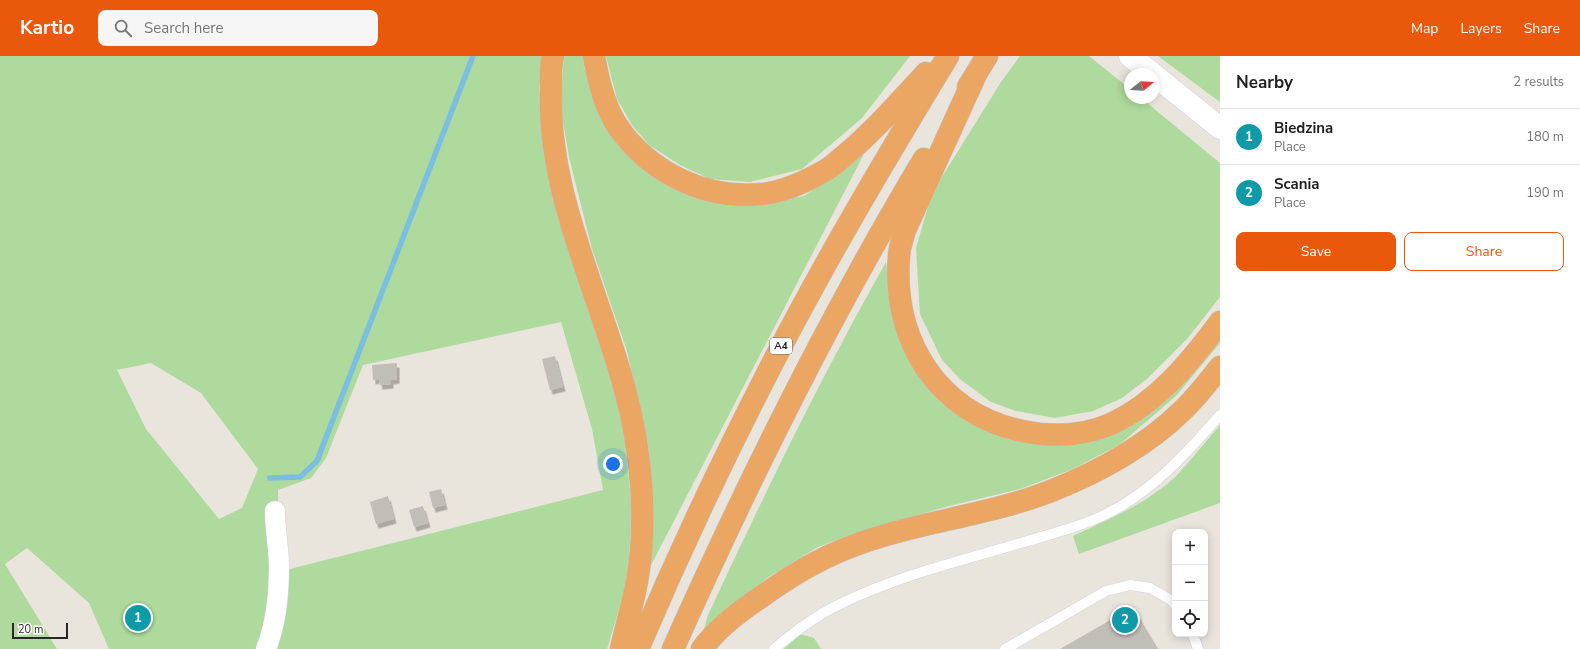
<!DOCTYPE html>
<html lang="en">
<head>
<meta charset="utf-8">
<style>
  :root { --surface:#fff; --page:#f6f6f6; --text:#222; --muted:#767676; --line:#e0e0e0; --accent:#ea580c }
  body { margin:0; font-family:"Nunito Sans",sans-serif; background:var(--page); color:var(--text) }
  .controls { position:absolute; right:12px; bottom:12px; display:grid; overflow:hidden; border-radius:8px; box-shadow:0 2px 10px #0003 }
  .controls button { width:36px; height:36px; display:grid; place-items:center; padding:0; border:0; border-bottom:1px solid var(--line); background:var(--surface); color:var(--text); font:20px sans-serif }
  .compass { position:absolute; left:1124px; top:12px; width:36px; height:36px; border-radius:50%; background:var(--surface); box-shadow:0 2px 10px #0003; rotate:72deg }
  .scale { position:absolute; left:12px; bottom:10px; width:56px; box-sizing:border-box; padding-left:4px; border:2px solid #282828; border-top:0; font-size:11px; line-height:14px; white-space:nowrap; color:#282828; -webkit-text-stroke:3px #fff; paint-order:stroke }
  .you { position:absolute; left:613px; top:408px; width:14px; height:14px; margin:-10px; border:3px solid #fff; border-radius:50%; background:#1a73e8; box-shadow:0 0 0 6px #1a73e833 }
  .badge { display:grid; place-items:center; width:26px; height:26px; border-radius:50%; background:var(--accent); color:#fff; font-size:13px; font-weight:700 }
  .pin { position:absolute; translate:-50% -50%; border:2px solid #fff; box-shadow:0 1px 4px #0006 }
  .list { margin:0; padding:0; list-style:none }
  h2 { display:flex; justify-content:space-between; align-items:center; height:52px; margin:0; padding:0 16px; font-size:17px }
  h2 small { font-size:13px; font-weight:400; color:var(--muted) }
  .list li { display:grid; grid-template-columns:26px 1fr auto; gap:12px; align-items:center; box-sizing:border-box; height:56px; padding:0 16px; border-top:1px solid var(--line) }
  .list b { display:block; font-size:15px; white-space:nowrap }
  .list p { margin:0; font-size:13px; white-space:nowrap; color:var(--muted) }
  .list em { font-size:13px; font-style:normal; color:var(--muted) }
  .actions { display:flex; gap:8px; padding:12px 16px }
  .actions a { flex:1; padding:9px 0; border:1px solid var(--accent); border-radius:8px; text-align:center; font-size:14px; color:var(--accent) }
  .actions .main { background:var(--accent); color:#fff }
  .icon { flex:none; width:22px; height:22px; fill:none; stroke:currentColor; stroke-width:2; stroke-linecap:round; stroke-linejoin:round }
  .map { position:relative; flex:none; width:1220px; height:593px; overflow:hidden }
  header { display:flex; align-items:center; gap:24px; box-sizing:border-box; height:56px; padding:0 20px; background:var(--accent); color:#fff }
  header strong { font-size:19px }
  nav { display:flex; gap:22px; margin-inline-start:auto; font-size:14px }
  .search { width:280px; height:36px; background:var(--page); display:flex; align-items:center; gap:10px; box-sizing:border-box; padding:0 14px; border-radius:8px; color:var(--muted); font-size:15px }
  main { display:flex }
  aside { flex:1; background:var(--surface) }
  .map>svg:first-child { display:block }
</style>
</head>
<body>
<header>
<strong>Kartio</strong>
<div class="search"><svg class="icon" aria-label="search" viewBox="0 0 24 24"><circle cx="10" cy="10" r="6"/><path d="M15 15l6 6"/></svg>Search here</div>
<nav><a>Map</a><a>Layers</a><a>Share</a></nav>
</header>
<main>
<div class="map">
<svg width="1220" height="593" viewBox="0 0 1220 593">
  <defs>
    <filter id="shadow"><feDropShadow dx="2.5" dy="4.5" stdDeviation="0" flood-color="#0004"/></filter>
  </defs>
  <rect width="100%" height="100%" fill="#e9e4dc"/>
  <path fill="#afda9e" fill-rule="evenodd" d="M 0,0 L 543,0 L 539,31 L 546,105 L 577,215 L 622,361 L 632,451 L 628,524 L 607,593 L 109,593 L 89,547 L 27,492 L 5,508 L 57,593 L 0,593 ZM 561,266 L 592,373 L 603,434 L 278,516 L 278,434 L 311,422 L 326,402 L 363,309 ZM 151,307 L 201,337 L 258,413 L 242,452 L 219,463 L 146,373 L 117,314 Z
    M 564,0 L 583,0 L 584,11 L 597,54 L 622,90 L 750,149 L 804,140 L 864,98 L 649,513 L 653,450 L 649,396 L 627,295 L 592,193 L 569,101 L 560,48 Z
    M 606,0 L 910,0 L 862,62 L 802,113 L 750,126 L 710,123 L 680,109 L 649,89 L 632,69 L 617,43 Z
    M 1020,0 L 1089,0 L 1130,33 L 1130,42 L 1141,42 L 1220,107 L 1220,241 L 1187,283 L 1148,322 L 1122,342 L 1093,355 L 1055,362 L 1016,355 L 991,346 L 961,324 L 942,304 L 920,258 L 916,192 L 932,137 L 1001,26 Z
    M 1158,0 L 1220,0 L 1220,46 Z
    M 886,206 L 894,259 L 912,308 L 945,350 L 983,370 L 1078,387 L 1128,372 L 1157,352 L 1220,280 L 1220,287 L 1176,340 L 1119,389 L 1073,413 L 1020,433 L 949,450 L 856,477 L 818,491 L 767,522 L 704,573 L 708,559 C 764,439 821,321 886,206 Z
    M 1220,369 L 1220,447 L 1079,498 L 1073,480 C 1109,463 1149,447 1178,418 C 1193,402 1206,385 1220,369 Z
    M 800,578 L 814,582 L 821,593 L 784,593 Z"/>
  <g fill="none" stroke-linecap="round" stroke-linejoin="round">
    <path stroke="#7abfe0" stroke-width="5.5" d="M 270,422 L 300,421 L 317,405 L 473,0"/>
  </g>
  <path fill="#c1beb8" filter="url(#shadow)" d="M 555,300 L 563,331 L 550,334 L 542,303 Z
    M 397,307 L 397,323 L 391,324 L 391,328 L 380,329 L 379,323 L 373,324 L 372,309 Z
    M 441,433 L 445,449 L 433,452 L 429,436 Z
    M 388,440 L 394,463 L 376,468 L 370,446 Z
    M 423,450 L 428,467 L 414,471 L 409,454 Z
    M 1133,551 L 1158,593 L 1060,593 L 1086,578 Z"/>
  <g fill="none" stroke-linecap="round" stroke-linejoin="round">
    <g stroke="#d1d3e0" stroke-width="11">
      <path id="lane" d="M 1193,578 L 1198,593
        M 774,593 C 793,577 814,561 836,550 C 895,520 961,505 1024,486 C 1050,478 1077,472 1102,460 C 1150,438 1186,398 1220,359
        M 1005,593 L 1106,535 L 1130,529 L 1150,532 L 1171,544 L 1175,549"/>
    </g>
    <g stroke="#d1d3e0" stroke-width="21">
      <path id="street" d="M 266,593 C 276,568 279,538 279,511 C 279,492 275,474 275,455"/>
    </g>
    <g stroke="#d1d3e0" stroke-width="23">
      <path id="secondary" d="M 1130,0 L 1153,18
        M 1154,19 L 1220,72"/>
    </g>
    <g stroke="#c3c3c3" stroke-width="23">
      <path id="highway" d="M 553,0 C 550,11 551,22 551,33 C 547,137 599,236 625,334 C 641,392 648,465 637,525 C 633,548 626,570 621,593
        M 594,0 C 598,24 604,50 618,71 C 650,117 706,144 762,138 C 784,136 807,125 826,114 C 833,110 839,104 845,99 C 875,74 900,45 926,17
        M 976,18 L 905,174 C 903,182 899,192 899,200 C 892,285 938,357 1022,375 C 1051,381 1083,380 1111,368 C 1157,347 1191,305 1220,266
        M 968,31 L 987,0
        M 638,593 C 678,499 721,407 768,316 C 823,208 885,104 948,0
        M 673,593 C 748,425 829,261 924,103
        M 702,593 C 717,572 740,555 761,541 C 787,522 815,505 845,493 C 911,466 985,461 1051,435 C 1099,416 1145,391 1182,355 C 1196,342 1208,326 1220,311"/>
    </g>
    <use href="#lane" stroke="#fff" stroke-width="10"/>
    <use href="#street" stroke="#fff" stroke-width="20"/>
    <use href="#secondary" stroke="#fff" stroke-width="22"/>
    <use href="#highway" stroke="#eba664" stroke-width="22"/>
  </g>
  <g text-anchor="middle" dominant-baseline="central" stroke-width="3" stroke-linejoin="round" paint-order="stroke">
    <rect fill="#fff" stroke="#686868" stroke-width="1" x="770" y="282" width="22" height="16" rx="3"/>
    <g font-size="10" font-weight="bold" fill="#282828">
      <text x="781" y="290">A4</text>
    </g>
  </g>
</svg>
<div class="controls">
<button>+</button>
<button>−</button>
<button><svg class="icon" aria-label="locate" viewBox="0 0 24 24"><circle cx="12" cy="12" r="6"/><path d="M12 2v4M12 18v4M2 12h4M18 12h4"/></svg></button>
</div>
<svg class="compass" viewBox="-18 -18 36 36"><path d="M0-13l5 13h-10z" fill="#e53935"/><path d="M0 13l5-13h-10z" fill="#767676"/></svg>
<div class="scale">20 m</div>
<div class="you"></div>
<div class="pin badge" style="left:138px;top:562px;background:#0f9aa8">1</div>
<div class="pin badge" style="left:1125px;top:564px;background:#0f9aa8">2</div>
</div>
<aside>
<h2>Nearby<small>2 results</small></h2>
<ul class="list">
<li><span class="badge" style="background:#0f9aa8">1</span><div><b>Biedzina</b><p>Place</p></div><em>180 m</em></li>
<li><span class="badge" style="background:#0f9aa8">2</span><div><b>Scania</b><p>Place</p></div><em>190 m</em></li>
</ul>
<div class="actions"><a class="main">Save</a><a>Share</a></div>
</aside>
</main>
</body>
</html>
